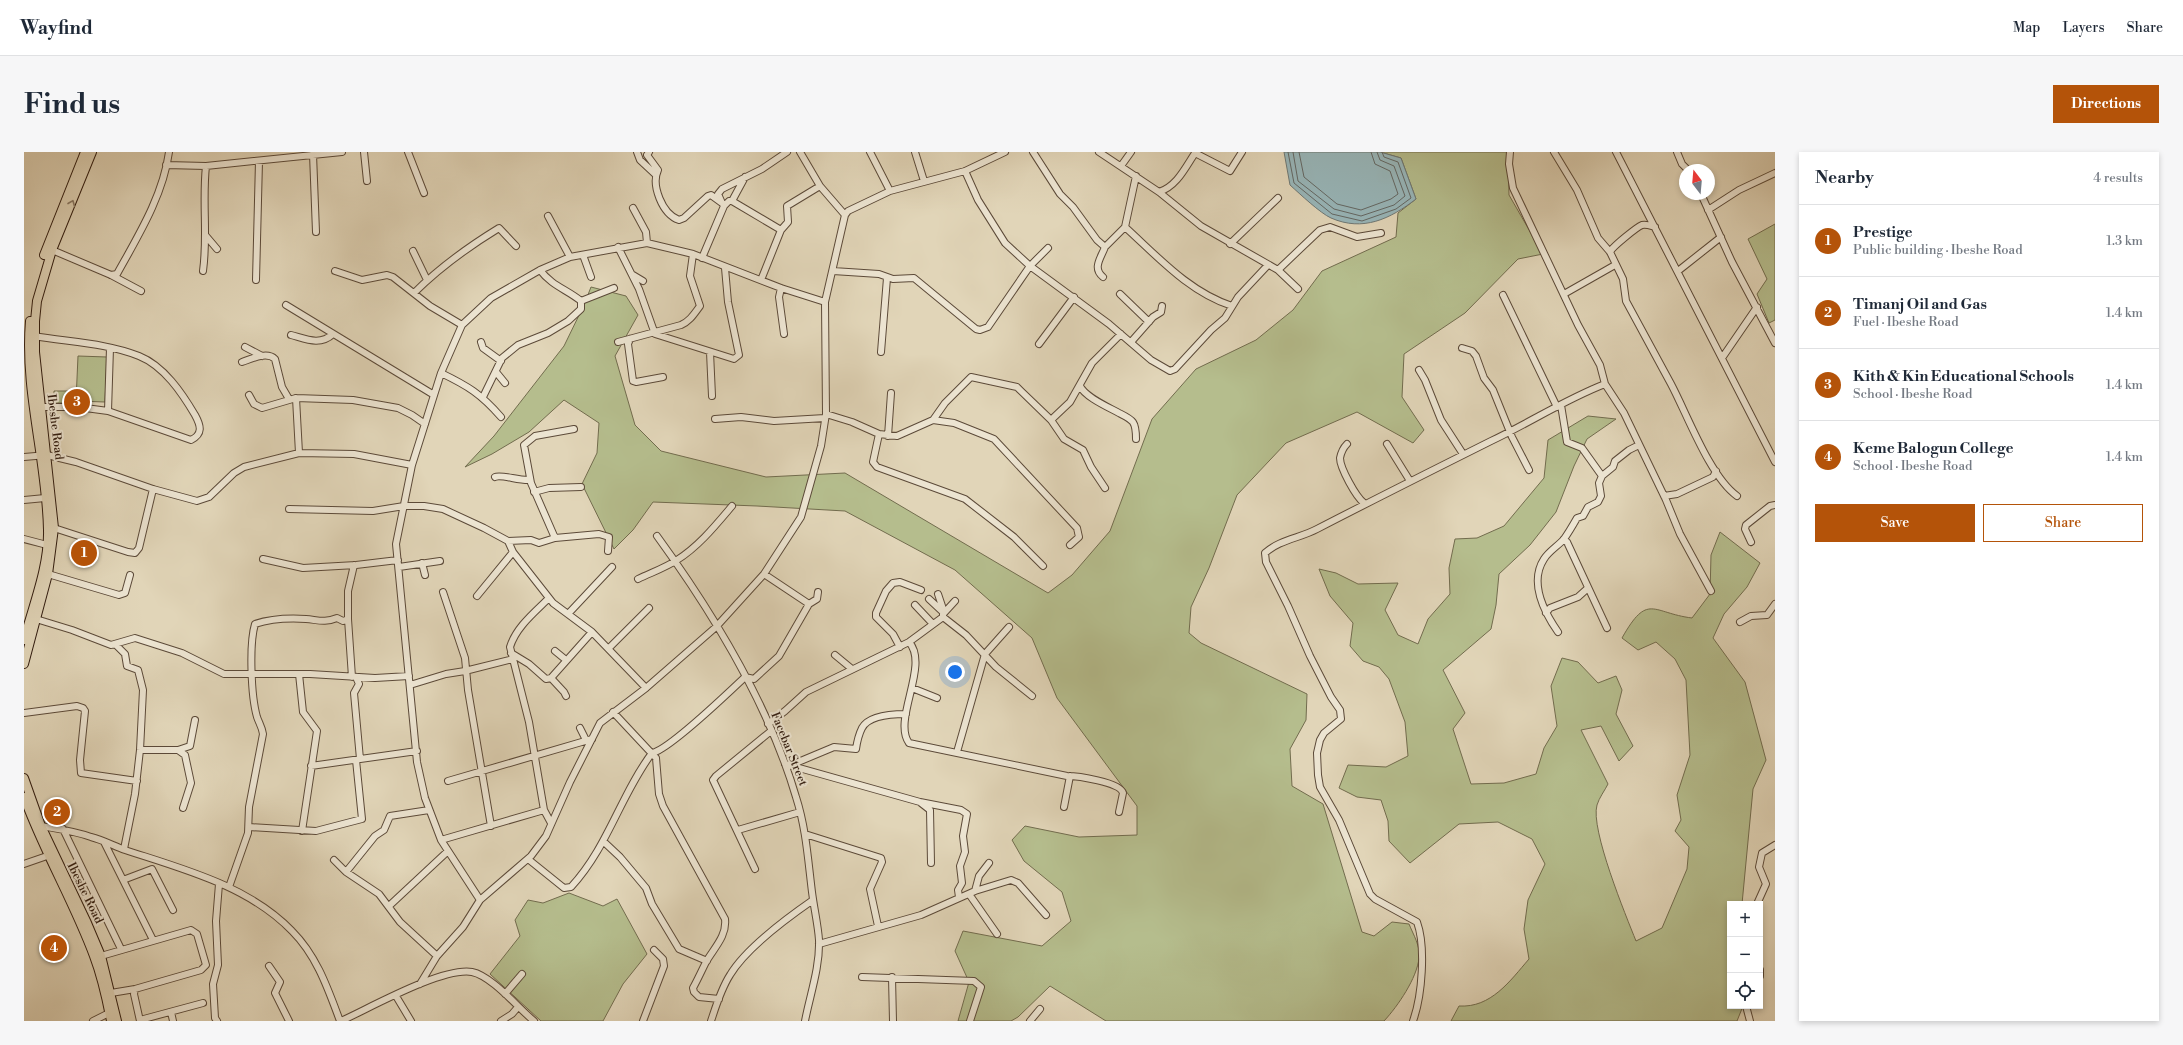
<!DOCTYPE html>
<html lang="en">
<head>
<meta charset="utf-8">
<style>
  :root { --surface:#fff; --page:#f6f6f7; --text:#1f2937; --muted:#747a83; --line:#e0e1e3; --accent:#b45309 }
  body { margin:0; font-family:"Libre Bodoni",serif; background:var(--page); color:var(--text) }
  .controls { position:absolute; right:12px; bottom:12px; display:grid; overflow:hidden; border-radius:0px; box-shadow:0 2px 6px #0003 }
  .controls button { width:36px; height:36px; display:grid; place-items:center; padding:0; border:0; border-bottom:1px solid var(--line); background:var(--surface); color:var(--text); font:20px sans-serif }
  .compass { position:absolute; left:1655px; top:12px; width:36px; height:36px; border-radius:50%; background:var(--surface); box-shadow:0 2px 6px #0003; rotate:344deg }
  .you { position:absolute; left:931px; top:520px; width:14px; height:14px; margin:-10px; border:3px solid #fff; border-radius:50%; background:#1a73e8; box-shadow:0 0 0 6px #1a73e833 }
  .badge { display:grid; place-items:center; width:26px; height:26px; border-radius:50%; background:var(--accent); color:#fff; font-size:13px; font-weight:700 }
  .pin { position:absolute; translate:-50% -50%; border:2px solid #fff; box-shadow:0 1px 4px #0006 }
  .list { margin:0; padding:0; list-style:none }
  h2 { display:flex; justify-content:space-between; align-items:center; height:52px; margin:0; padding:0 16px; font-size:17px }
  h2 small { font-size:13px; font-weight:400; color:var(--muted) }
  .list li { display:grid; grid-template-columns:26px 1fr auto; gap:12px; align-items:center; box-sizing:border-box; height:72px; padding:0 16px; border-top:1px solid var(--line) }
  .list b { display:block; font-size:15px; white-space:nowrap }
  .list p { margin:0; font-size:13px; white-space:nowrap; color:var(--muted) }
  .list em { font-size:13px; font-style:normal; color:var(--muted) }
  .actions { display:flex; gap:8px; padding:12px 16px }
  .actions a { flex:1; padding:9px 0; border:1px solid var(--accent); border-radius:0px; text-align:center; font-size:14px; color:var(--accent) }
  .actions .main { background:var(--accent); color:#fff }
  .icon { flex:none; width:22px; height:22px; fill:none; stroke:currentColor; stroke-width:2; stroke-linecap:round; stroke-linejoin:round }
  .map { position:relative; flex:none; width:1751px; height:869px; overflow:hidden; border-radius:0px }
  header { display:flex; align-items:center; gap:24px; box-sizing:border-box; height:56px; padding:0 20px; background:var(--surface); border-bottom:1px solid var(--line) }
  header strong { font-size:19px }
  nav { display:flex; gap:22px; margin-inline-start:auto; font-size:14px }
  .intro { display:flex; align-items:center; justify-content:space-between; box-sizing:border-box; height:96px; padding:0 24px }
  h1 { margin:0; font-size:28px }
  .button { padding:10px 18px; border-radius:0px; background:var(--accent); color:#fff; font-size:14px; font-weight:700 }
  main { display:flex; gap:24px; padding:0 24px }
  aside { flex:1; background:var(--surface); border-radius:0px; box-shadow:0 2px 6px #0003 }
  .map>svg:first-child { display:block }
</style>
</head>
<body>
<header>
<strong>Wayfind</strong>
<nav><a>Map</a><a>Layers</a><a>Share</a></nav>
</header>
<div class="intro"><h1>Find us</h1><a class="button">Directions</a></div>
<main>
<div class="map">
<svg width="1751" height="869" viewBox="0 0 1751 869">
  <rect width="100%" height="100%" fill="#e1d5b8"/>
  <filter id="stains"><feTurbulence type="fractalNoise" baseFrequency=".005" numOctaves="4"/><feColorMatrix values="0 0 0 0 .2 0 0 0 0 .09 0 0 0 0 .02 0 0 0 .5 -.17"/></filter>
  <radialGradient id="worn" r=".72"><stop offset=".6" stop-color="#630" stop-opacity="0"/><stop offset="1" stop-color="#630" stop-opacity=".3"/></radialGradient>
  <path fill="#b5bd8d" stroke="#726c4e" d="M 1356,0 L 1484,0 L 1485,43 L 1519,102 L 1494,107 L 1441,161 L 1380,202 L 1378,245 L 1400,278 L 1389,291 L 1333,260 L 1262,291 L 1213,343 L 1185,416 L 1167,455 L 1165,481 L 1177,491 L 1283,542 L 1282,568 L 1266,597 L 1268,634 L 1299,652 L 1338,780 L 1350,784 L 1368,770 L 1385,772 C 1389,782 1397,795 1395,806 C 1393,826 1374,854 1360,869 L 1082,869 L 1026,834 L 994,865 L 987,869 L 934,869 L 945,830 L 931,799 L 939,779 L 1018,794 L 1047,769 L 1038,740 L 1000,709 L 988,688 L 1001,674 L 1055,685 L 1113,683 L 1113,654 L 1033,546 L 1008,486 L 931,418 L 821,359 L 733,354 L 629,350 L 609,378 L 590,397 L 558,332 L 573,301 L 575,271 L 540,248 L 505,280 L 468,302 L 441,315 L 470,284 L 540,194 L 560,153 L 567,135 L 602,144 L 614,163 L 591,204 L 611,273 L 637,299 L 742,325 L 821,321 L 1024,441 L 1048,423 L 1086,379 L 1128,267 L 1172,217 L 1232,188 L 1269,158 L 1298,119 L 1372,85 L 1374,61 L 1392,47 L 1377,6 Z
    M 1751,72 L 1751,168 L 1745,171 L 1733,142 L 1743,127 L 1724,87 Z
    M 54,204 L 83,205 L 81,250 L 52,249 Z
    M 30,239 L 50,239 L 50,251 L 30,251 Z
    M 1564,264 L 1592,267 L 1563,287 L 1550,314 L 1532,360 L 1506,393 L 1475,422 L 1472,453 L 1467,477 L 1419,518 L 1441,561 L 1429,577 L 1447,632 L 1480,631 L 1512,622 L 1520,596 L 1533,574 L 1527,534 L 1538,506 L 1554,510 L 1574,531 L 1592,524 L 1598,538 L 1592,562 L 1609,594 L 1595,609 L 1577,574 L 1557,578 L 1584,632 C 1581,638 1575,646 1573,653 C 1566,677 1602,764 1612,789 L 1638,776 L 1663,717 L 1665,695 L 1651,679 L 1657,668 L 1653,643 L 1666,603 L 1662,528 L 1651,507 L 1632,490 L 1614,498 L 1598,486 C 1624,440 1628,461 1668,466 L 1686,442 L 1687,403 L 1696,380 L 1736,411 L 1723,435 L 1700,462 L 1689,486 L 1721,530 L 1742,608 L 1729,637 L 1718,752 L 1706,752 L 1706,854 L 1719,854 L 1713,869 L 1427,869 L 1435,854 C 1467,856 1486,829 1505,807 L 1500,777 L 1504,748 L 1521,712 L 1508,687 L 1474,670 L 1435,672 L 1386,711 L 1365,689 L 1364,669 L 1357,648 L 1333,645 L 1315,636 L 1324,613 L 1362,615 L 1384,604 L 1381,570 L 1365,527 L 1355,515 L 1339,509 L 1326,494 L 1329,471 L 1306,444 L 1295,417 L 1312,421 L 1334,432 L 1374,431 L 1361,458 L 1374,483 L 1394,492 L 1404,467 L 1426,442 L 1425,416 L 1431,387 L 1453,386 L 1480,374 L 1520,326 L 1524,288 Z
    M 545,741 L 579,754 L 593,747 L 623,802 L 599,832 L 579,869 L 517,869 L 466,822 L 496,784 L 491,768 L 504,748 L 519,751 Z"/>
  <path fill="#98b6b9" stroke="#6e7875" d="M 1260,0 L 1356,0 L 1377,6 L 1392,47 C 1366,67 1339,80 1307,66 C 1296,61 1276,42 1266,33 Z"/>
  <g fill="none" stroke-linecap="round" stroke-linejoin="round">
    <path stroke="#646864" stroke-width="1" d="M 1264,0 L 1270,31 L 1308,62 L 1338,69 L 1372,57 L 1387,46 L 1374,10 L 1360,5 L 1358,0
      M 1269,0 L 1274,29 L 1310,57 L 1337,64 L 1370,53 L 1381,44 L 1370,14 L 1356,8 L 1353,0
      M 1275,0 L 1280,25 L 1313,52 L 1337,58 L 1367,47 L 1374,42 L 1366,19 L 1351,12 L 1347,0"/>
    <g stroke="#5c4a39" stroke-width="8">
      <path id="minor" d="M 340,0 L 343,29
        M 384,0 L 400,41
        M 613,0 L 616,8 L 631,22
        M 625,0 L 623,3 L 634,18 C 627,33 638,62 655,68 L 660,66 L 684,44 L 687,43 L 698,51
        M 776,0 L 796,34 L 821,63
        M 846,0 L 866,39
        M 891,0 L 900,29
        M 1009,0 L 1036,42 L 1049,55 L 1073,88 L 1081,95 L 1101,75 L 1112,24
        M 1075,0 L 1135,40 L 1177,74 L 1254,118 L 1274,137
        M 1530,0 L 1553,38 L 1574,86 L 1586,100 L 1599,127 L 1602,149 C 1617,177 1632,204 1647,232 C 1663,262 1686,325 1713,344
        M 1592,0 L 1751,310
        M 1653,0 L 1658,12 L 1664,18
        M 289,2 L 292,80
        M 142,13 L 182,14 L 318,0
        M 1097,14 L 1107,0
        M 941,19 L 954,48 L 981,91 L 1006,114 L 1085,172 L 1127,208 L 1146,219 L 1151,217 L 1187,178 L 1201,166 L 1214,145 L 1244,113
        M 1135,40 C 1153,34 1161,16 1171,1 L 1206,19 L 1218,0
        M 1677,42 L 1708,110 L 1751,191
        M 708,49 L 721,25
        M 698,51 L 694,42 L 698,37 L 738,17 L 763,0
        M 609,56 L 622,80 L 623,91
        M 1684,58 L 1715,38 L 1751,21
        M 524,64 L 546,105
        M 1101,75 C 1134,105 1165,140 1208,154
        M 182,84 L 193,97
        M 1206,92 L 1254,46
        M 594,95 L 615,137 L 631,182 L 710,207 L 715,203 L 704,150 L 701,116
        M 28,98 L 87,123 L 117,139
        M 389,99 L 403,128
        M 1586,100 C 1588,95 1613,75 1618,73 C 1623,72 1627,74 1631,75
        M 559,103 L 567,125
        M 678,106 L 700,54 L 705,49 L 708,49 L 757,78
        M 1254,118 L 1296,78 L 1306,75 L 1333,85 L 1357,81
        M 179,119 C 184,83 178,51 182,14
        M 311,119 L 338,128 L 363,123 L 369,125 L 406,154 L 438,173
        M 809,119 L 855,122 L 869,127 L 890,126 L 952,177 L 956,178 L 964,175 L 1006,114 L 1024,96
        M 1654,119 L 1697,85
        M 87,123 L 93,122 C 114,84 139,44 145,0
        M 609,123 L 619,129
        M 1079,125 C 1068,116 1077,106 1081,95
        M 232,128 L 235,9
        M 737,128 L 757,78 L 764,70 L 763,54 L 796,34
        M 757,136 L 755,145 L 760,182
        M 390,141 C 416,115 444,95 475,76 L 492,94
        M 1096,142 L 1125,170
        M 1540,142 L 1591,113
        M 1479,143 L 1533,255
        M 557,149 L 590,136
        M 262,153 L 410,243
        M 267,183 C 282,187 296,194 309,182
        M 10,184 C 44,190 83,191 115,204 C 140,214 158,241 171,263 C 177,274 179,282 167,288 L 84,259 L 54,255 L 16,255
        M 606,187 L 604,192 L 609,229 L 612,230 L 639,225
        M 457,190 L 459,196 L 477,209
        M 594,190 L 657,173 C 666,169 670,162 676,154 L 666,124 L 669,102
        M 1107,190 L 1129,165 L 1137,160 L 1138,154
        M 1015,192 L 1050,145
        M 221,195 L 238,204
        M 1438,196 L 1448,199 L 1452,204 L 1460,226 L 1469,238 L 1488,285 L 1505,318
        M 686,200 L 688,244
        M 857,200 L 863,126
        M 1698,206 L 1733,155
        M 218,210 C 227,207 243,199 251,207 L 258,235 L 265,247
        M 1395,218 L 1401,228 L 1417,268 L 1439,302
        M 472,220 L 481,231
        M 417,221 C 444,234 457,242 477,265
        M 1581,232 L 1600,261 L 1642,348 L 1656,382 L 1687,439
        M 1056,234 C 1061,245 1084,255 1095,261 C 1109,268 1112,269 1112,287
        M 225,243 L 230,252 L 238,256 L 272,246 L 329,248 L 374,256 L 388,263 L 401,272
        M 459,245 L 478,206 L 494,193 L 524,181 L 544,169 L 557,157 L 557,149 C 542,137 528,134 516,118
        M 272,246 L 275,301
        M 1537,253 L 1543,290 L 1558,296 L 1578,324
        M 84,259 L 86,196
        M 802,262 L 828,270 L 855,282 L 873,284 L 909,268 L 921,251 L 947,225 L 993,235 L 997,239 L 1027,268 L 1040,287 L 1059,298 L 1067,315 L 1081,336
        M 691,267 L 717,265 L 750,269 L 801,266
        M 909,268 L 930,271 L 970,287 L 1053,376 L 1055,385 L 1046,393
        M 1027,268 L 1046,250 L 1068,211 L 1097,182
        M 855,282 L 849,310 L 853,315 L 941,347 L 990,385 L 1019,414
        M 864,284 L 867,241
        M 1323,292 C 1319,296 1317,301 1316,306 C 1316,316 1332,345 1340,351
        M 1363,292 L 1386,329
        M 0,305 L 23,303 L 52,310 L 129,337 L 173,349 L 185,345 L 210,321 L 220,315 L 275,301 L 330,302 L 388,313
        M 471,325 C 477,322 495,329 506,328
        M 510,340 L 525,336 L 557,335
        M 1640,344 L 1653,342 L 1689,325 L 1692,319
        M 0,348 L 21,346
        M 265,357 L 349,359 L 380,354 L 400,354 L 419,357 L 460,376 L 484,389 L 489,400 L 529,451 L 568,480 L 622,536
        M 30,376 L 104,400 L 111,401 L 115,396 L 129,337
        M 633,384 C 689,461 745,553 772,645 C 782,676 784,708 788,740 C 790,756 794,773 795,788 C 796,815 786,843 781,869
        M 531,386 L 507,331 L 500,293 L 511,284 L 550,277
        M 0,387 L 23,393
        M 1539,388 L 1543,390 L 1583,476
        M 484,389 L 507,388 L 515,391 L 531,386 L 575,382 L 585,385 L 584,399
        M 1727,390 L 1721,377 L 1722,373 L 1746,354 L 1751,353
        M 239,407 L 279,416 L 332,413 L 374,408
        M 398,411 L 401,423
        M 375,415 L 416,409
        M 24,422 L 95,443 L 101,441 L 106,423
        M 740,422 L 785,452
        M 614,427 C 626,421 641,416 653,408 C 675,394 691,374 708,354
        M 419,440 L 441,506 L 444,538 L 467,674
        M 914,442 L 919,457 L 919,465
        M 453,444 L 489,400
        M 525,446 C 511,460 492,475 486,495 L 505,570 L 520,658 L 527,671
        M 905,447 L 920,461
        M 891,453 L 908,471
        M 920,461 L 931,449
        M 1522,461 L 1526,456 L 1554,445 L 1564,436
        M 544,462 L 588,415
        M 919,465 L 942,483 L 972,515 L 1008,544
        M 12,467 L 48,478 L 87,493 L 111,486 L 158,501 L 200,522 L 286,522 L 351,526 L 385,524
        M 324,467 L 324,439 L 330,413
        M 1716,470 L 1727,464 L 1743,463 L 1751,452
        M 1534,480 C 1520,460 1505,430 1520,407 C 1525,399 1534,394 1540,387 C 1545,380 1549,373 1553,366 L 1559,364 L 1564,355 L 1574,350 L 1577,344 L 1575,331 L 1578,324 L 1589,315 L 1591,309 L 1605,298 L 1615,293
        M 885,490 C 906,513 868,568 885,591 L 1043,624 C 1053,624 1096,630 1099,641 L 1095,660
        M 92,493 L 101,502 L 103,514 L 114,518 L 119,538 L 116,598 L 111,642 L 100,697
        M 876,495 L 869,482 L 852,465 L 852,461 L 862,439 L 869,431 L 876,430 L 897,438
        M 585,496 L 625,456
        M 531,499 L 542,508
        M 487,501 L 505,512 L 522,527 L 527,526
        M 811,503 L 828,517
        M 275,522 L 279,560 L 293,579 L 278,679
        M 332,525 L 335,532 L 330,541 L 336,607
        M 721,525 L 730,527 L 755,504 L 785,452 L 793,447 L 794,440
        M 527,526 L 568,480
        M 527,526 L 540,540 L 542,544
        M 386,533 L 422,522 L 441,519 L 489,507
        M 888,536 L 913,546
        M 589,560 L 632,606 L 635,642 L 639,654 L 701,767 C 703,784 690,796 682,810 C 678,818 674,827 669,836 L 670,840 L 675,845 L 695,847
        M 0,561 L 53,554 L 59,556 L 61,559 L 56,608 L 57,621 L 113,629
        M 744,572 L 761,559 L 782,540 L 885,490 L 919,465
        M 556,576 L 562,588
        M 116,598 L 154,598 L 161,603 L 167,631 L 159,656
        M 154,598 L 166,594 L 171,568
        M 933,600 L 961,502 L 985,475
        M 761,612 L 896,650 L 937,658 L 943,662 L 939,684 L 941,700 L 936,714 L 938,731 L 934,738 L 935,745
        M 767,613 L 810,595 L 832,597 C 833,590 835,582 838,576 C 845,563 870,562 882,562
        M 287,614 L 393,599
        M 424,629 L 568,587
        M 897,651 L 906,658 L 907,711
        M 1040,655 L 1046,624
        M 17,674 C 34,677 51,679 67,685 C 79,688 90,694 101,698 C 159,717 225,734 268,779 C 293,804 304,837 316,869
        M 225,675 L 292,679 L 338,667 L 332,608
        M 39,677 L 97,797
        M 714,678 L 776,660
        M 781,682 L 857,706 L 858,710 L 846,737 L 854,774
        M 417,688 L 520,658
        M 80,690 L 129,788
        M 580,690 L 596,705 L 622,736 L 628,752 L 655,797 L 683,809
        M 504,707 L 540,736 L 547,735 C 584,695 596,644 628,601 C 645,598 705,540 721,525
        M 310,708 L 322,720 L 355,742 L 376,770 L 413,804
        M 0,712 L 23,704
        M 731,717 L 689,628 L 692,624 L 747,579
        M 322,720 L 351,684 L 360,678 L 366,664 L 405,658
        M 99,728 L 128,717 L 149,758
        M 205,735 L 224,681 L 225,655 L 239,582 C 238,575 235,571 233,565 C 227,544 225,492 231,472 C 246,467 266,466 282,467 C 294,468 301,471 313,466 L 319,469 L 324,467 L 328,525
        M 951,739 L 955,724 L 965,711
        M 945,742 L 973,782
        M 456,748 L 417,688 L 401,646 L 393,610 L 372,392 L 388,313 L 417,221 L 438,173 L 467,146 L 516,118 L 546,105 L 623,91 L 669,102 L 757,136 L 801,150
        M 1733,752 L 1742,732 L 1735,715 L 1738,701 L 1751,693
        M 365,754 L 424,699
        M 795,792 L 897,763 L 951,739 L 987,728 L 994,731 L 1022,763
        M 77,804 L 167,778 L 173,782 L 182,813 L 177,818 L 111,837 L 87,841
        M 245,814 L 256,830 L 251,841 L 265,869
        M 1736,818 L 1736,824
        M 838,825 L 950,829 L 957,835 L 946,869
        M 868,825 L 869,869
        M 396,832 L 413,804 L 439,775 L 456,748 L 507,704 L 522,684 L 546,630 L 576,571 L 622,536 L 692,475 L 740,422 L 777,365 L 797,294 L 802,262 L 801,150 L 821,63 L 824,59 L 866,39 L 941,19 L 981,0
        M 111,837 L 110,842 L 116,869
        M 481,842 L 498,822
        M 372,844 L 387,869
        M 1722,854 L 1726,869
        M 147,860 L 149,869
        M 116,868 L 179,851
        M 69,869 L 85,861
        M 193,869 L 191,866 L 189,832 L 194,813 L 192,769 L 195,732
        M 317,869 C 346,856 418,815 448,820 C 468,824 494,856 510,869
        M 477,869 L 488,862 L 494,855
        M 619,869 L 640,814 L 639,807 L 630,798
        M 687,869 C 692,854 697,837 706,823 C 722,796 763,766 789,748
        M 1006,869 L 1016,857
        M 1389,869 C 1398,844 1402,795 1393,770 L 1351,747 L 1346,742 L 1315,668 L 1296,635 L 1294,623 L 1293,601 L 1296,588 L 1300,581 L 1317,567 L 1316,558 L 1307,545 L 1286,504 L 1264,454 L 1242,410 L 1241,401 C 1255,388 1276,386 1293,377 C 1351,347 1409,318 1467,289 C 1505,271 1542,247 1581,232 L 1576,213 L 1554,173 L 1489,36 L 1485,12 L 1486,0"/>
    </g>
    <g stroke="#301b0f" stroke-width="10">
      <path id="major" d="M 20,103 L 61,0
        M 0,488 C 9,453 25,415 24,378 C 23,309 0,239 6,169
        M 0,512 L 24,422 L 30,376 L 11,200 L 11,169 L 13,149 L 28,98 L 68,0
        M 0,626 L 17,674 L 63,771 L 77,804 L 93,869
        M 0,645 C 20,700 50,750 70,804 C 78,825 83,848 87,869"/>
    </g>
    <use href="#minor" stroke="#ece4d1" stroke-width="6"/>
    <use href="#major" stroke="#e1d5b8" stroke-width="8"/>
  </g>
  <defs><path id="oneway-chevron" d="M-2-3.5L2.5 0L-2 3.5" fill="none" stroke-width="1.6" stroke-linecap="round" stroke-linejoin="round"/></defs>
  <use stroke="#887864" href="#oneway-chevron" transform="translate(48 51) rotate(-68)"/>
  <g text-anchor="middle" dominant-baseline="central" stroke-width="4" stroke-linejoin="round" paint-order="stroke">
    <g font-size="12" fill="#301b0f" stroke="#ece4d1">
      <text transform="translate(31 275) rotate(83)">Ibeshe Road</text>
      <text transform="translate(765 597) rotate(68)">Facebar Street</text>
      <text transform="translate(61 741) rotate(64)">Ibeshe Road</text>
    </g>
  </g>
  <rect width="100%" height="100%" filter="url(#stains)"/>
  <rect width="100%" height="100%" fill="url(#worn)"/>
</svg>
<div class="controls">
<button>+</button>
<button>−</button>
<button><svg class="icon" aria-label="locate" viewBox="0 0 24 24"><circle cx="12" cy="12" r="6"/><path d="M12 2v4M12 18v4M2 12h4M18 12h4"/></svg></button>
</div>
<svg class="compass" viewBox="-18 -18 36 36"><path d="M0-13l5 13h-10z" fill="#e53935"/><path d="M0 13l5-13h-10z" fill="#747a83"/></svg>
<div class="you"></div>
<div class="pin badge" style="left:60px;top:401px">1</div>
<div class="pin badge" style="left:33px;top:660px">2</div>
<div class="pin badge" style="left:53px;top:250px">3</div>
<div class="pin badge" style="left:30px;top:796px">4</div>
</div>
<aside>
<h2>Nearby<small>4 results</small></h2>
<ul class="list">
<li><span class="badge">1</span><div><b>Prestige</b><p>Public building · Ibeshe Road</p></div><em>1.3 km</em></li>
<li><span class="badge">2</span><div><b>Timanj Oil and Gas</b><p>Fuel · Ibeshe Road</p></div><em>1.4 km</em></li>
<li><span class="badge">3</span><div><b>Kith &amp; Kin Educational Schools</b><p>School · Ibeshe Road</p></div><em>1.4 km</em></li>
<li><span class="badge">4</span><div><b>Keme Balogun College</b><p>School · Ibeshe Road</p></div><em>1.4 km</em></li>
</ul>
<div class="actions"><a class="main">Save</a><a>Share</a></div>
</aside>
</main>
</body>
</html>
